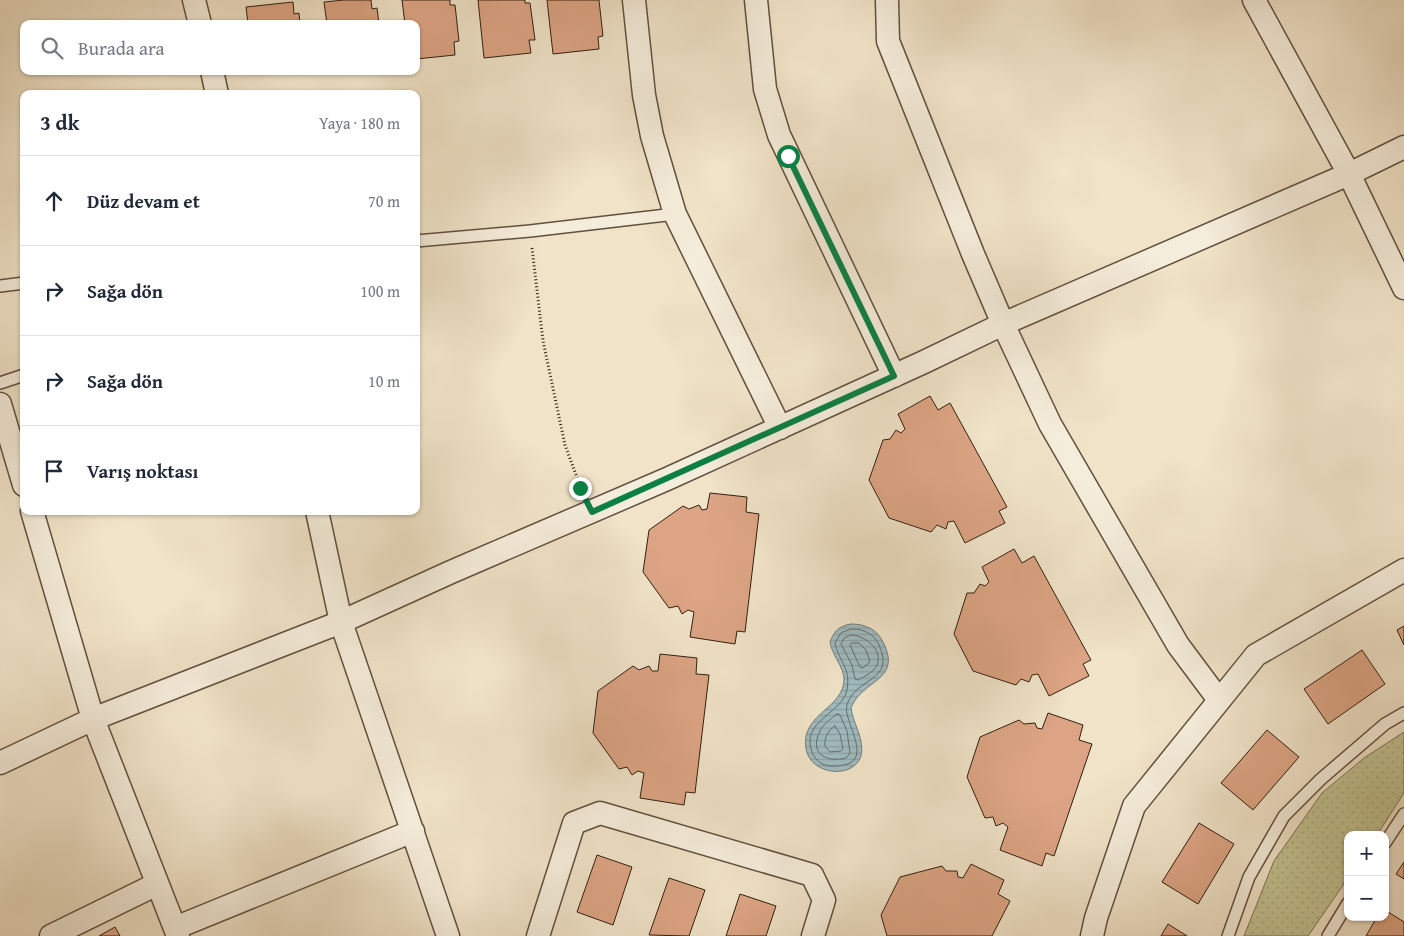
<!DOCTYPE html>
<html lang="tr">
<head>
<meta charset="utf-8">
<style>
  :root { --surface:#fff; --page:#f6f6f7; --text:#1f2937; --muted:#747a83; --line:#e0e1e3 }
  body { margin:0; font-family:"Gentium Book Plus",serif; background:var(--page); color:var(--text) }
  .controls { position:absolute; right:15px; bottom:15px; display:grid; overflow:hidden; border-radius:10px; box-shadow:0 1px 4px #0004 }
  .controls button { width:45px; height:45px; display:grid; place-items:center; padding:0; border:0; border-bottom:1px solid var(--line); background:var(--surface); color:var(--text); font:25px sans-serif }
  .stop { position:absolute; width:15px; height:15px; margin:-11px; border:4px solid #0b8043; border-radius:50%; background:#fff }
  .stop.end { background:#0b8043; border-color:#fff; box-shadow:0 1px 5px #0008 }
  .list { margin:0; padding:0; list-style:none }
  h2 { display:flex; justify-content:space-between; align-items:center; height:65px; margin:0; padding:0 20px; font-size:21px }
  h2 small { font-size:16px; font-weight:400; color:var(--muted) }
  .list li { display:grid; grid-template-columns:32px 1fr auto; gap:15px; align-items:center; box-sizing:border-box; height:90px; padding:0 20px; border-top:1px solid var(--line) }
  .list b { display:block; font-size:19px; white-space:nowrap }
  .list em { font-size:16px; font-style:normal; color:var(--muted) }
  .icon { flex:none; width:28px; height:28px; fill:none; stroke:currentColor; stroke-width:2; stroke-linecap:round; stroke-linejoin:round }
  .map { position:relative; flex:none; width:1404px; height:936px; overflow:hidden }
  .search { position:absolute; background:var(--surface); box-shadow:0 1px 4px #0004; left:20px; top:20px; width:400px; height:55px; display:flex; align-items:center; gap:12px; box-sizing:border-box; padding:0 18px; border-radius:10px; color:var(--muted); font-size:19px }
  .panel { position:absolute; background:var(--surface); box-shadow:0 1px 4px #0004; left:20px; top:90px; width:400px; height:425px; border-radius:10px }
  .map>svg:first-child { display:block }
</style>
</head>
<body>
<div class="map">
<svg width="1404" height="936" viewBox="0 0 1404 936">
  <defs>
    <pattern id="grass-dots" width="8" height="8" patternUnits="userSpaceOnUse" patternTransform="scale(1.25)"><rect width="8" height="8" fill="#c1c190"/><path d="M2 2h.1M6 6h.1" fill="none" stroke="#a6a57b" stroke-width="1.8" stroke-linecap="round"/></pattern>
    <pattern id="water-rules" width="6" height="5" patternUnits="userSpaceOnUse" patternTransform="scale(1.25)"><rect width="6" height="5" fill="#9fbbc0"/><path d="M0 2.5h6" fill="none" stroke="#89a0a4"/></pattern>
  </defs>
  <rect width="100%" height="100%" fill="#f0e3c8"/>
  <filter id="stains"><feTurbulence type="fractalNoise" baseFrequency=".004" numOctaves="4"/><feColorMatrix values="0 0 0 0 .2 0 0 0 0 .09 0 0 0 0 .02 0 0 0 .5 -.17"/></filter>
  <radialGradient id="worn" r=".72"><stop offset=".6" stop-color="#630" stop-opacity="0"/><stop offset="1" stop-color="#630" stop-opacity=".3"/></radialGradient>
  <path fill="url(#grass-dots)" stroke="#797050" d="M 1404,732 L 1404,793 L 1377,835 L 1348,835 L 1348,878 L 1308,936 L 1244,936 L 1274,861 L 1322,793 L 1364,758 Z"/>
  <path fill="url(#water-rules)" stroke="#737d7a" d="M 851,624 C 865,624 877,629 883,642 C 903,681 862,679 851,708 C 853,724 865,739 861,756 C 854,779 811,776 806,749 C 800,713 845,709 844,678 C 843,666 832,655 830,642 C 834,631 839,626 851,624 Z"/>
  <g fill="none" stroke-linecap="round" stroke-linejoin="round">
    <path stroke="#686d68" stroke-width="1" d="M 852,629 C 864,629 874,634 879,645 C 896,682 855,677 847,705 C 842,720 874,759 844,765 C 838,766 831,767 825,765 C 819,763 814,758 812,752 C 800,721 843,713 847,690 C 851,667 839,662 835,643 L 841,633 Z
      M 852,635 C 866,636 883,650 877,665 C 874,672 864,677 858,680 L 855,679 L 852,665 L 841,644 L 844,638 Z
      M 852,643 L 859,643 L 866,650 L 870,662 L 863,668 L 860,667 L 850,645 Z
      M 837,714 L 840,715 L 847,731 L 850,753 L 846,758 C 825,763 809,753 820,731 C 823,724 831,719 837,714 Z
      M 835,726 L 840,734 L 843,749 L 841,751 L 830,752 L 825,746 C 824,738 828,730 835,726 Z"/>
  </g>
  <path fill="#dca484" stroke="#311f10" d="M 344,0 L 371,0 L 372,9 L 377,8 L 379,24 L 327,24 L 324,2 Z
    M 402,0 L 450,0 L 450,5 L 455,5 L 459,41 L 454,42 L 455,55 L 416,59 L 416,24 L 405,24 Z
    M 478,0 L 525,0 L 525,3 L 530,3 L 535,40 L 529,40 L 531,53 L 484,58 Z
    M 547,0 L 599,0 L 603,36 L 598,37 L 599,49 L 553,54 Z
    M 293,2 L 294,14 L 299,13 L 300,24 L 248,24 L 246,7 Z
    M 930,396 L 938,410 L 950,403 L 1007,507 L 999,511 L 1005,523 L 965,543 L 954,521 L 948,522 L 946,529 L 937,525 L 931,532 L 889,518 L 869,480 L 883,440 L 890,439 L 896,430 L 901,433 L 905,429 L 898,414 Z
    M 710,493 L 747,497 L 746,512 L 759,514 L 745,632 L 737,631 L 735,644 L 690,637 L 694,612 L 688,610 L 682,614 L 678,606 L 669,608 L 643,572 L 649,530 L 683,506 L 689,509 L 699,505 L 702,510 L 707,509 Z
    M 1014,549 L 1022,563 L 1034,556 L 1091,660 L 1083,664 L 1089,676 L 1049,696 L 1038,674 L 1032,675 L 1029,682 L 1021,679 L 1016,685 L 973,671 L 954,634 L 967,593 L 974,593 L 980,584 L 985,586 L 989,582 L 982,567 Z
    M 1404,626 L 1404,645 L 1397,630 Z
    M 1362,650 L 1385,684 L 1328,724 L 1304,689 Z
    M 660,654 L 697,658 L 696,674 L 709,675 L 695,793 L 686,792 L 684,805 L 640,798 L 644,773 L 638,771 L 632,775 L 627,767 L 619,769 L 593,733 L 598,691 L 633,666 L 639,670 L 649,666 L 652,671 L 658,671 Z
    M 1048,713 L 1083,725 L 1079,740 L 1092,744 L 1054,856 L 1046,853 L 1042,866 L 1000,850 L 1008,827 L 1003,823 L 996,826 L 993,817 L 985,818 L 967,777 L 980,737 L 1019,720 L 1024,724 L 1035,723 L 1037,728 L 1042,729 Z
    M 1267,730 L 1299,757 L 1253,810 L 1221,783 Z
    M 1199,823 L 1234,844 L 1198,904 L 1162,882 Z
    M 597,855 L 632,867 L 613,925 L 577,912 Z
    M 1404,862 L 1404,879 L 1396,874 Z
    M 971,864 L 1004,880 L 998,894 L 1010,901 L 992,936 L 887,936 L 881,915 L 900,877 L 942,866 L 946,871 L 957,871 L 958,877 L 963,878 Z
    M 669,878 L 705,890 L 689,936 L 649,935 Z
    M 740,894 L 776,906 L 766,936 L 726,936 Z
    M 1385,910 L 1404,922 L 1404,936 L 1366,936 L 1377,917 L 1385,917 Z
    M 1168,924 L 1187,936 L 1161,936 Z
    M 115,927 L 120,936 L 99,936 Z"/>
  <g fill="none" stroke-linecap="round" stroke-linejoin="round">
    <g stroke="#61503e" stroke-width="14">
      <path id="service" d="M 416,241 L 530,231 L 675,214
        M 0,286 L 24,283
        M 0,383 L 24,375
        M 1385,843 L 1404,814
        M 1228,936 L 1249,877 L 1284,816 L 1321,779 L 1385,724 L 1404,713
        M 1328,936 L 1348,903"/>
    </g>
    <g stroke="#61503e" stroke-width="25">
      <path id="minor" d="M 194,0 L 200,24
        M 634,0 L 644,95 L 652,136 L 675,214 L 780,428
        M 756,0 L 765,89 L 779,135 L 894,376
        M 887,0 L 888,41 L 973,254 L 1003,324 L 1050,424 L 1178,645 L 1219,700
        M 1254,0 L 1349,174 L 1404,288
        M 212,71 L 217,94
        M 0,404 L 24,485
        M 32,511 L 93,719 L 178,936
        M 317,511 L 341,622 L 448,936
        M 0,763 L 93,719 L 341,622 L 451,572 L 667,479 L 924,362 L 1003,324 L 1349,174 L 1404,147
        M 175,928 L 413,831
        M 51,936 L 157,884
        M 538,936 L 574,823 L 600,813 L 812,875 L 824,900 L 813,936
        M 1092,936 L 1096,918 L 1134,806 L 1256,655 L 1404,570"/>
    </g>
    <path stroke="#311f10" stroke-width="3" stroke-dasharray="1 2.5" stroke-linecap="butt" d="M 532,248 L 543,341 L 565,445 L 582,491"/>
    <use href="#service" stroke="#f5eddb" stroke-width="11"/>
    <use href="#minor" stroke="#f5eddb" stroke-width="22"/>
  </g>
  <g fill="none" stroke-linecap="round" stroke-linejoin="round">
    <path stroke="#0b8043" stroke-width="6" d="M 580,488 L 592,512 L 894,376 L 788,156"/>
  </g>
  <rect width="100%" height="100%" filter="url(#stains)"/>
  <rect width="100%" height="100%" fill="url(#worn)"/>
</svg>
<div class="controls">
<button>+</button>
<button>−</button>
</div>
<div class="stop" style="left:788px;top:156px"></div>
<div class="stop end" style="left:580px;top:488px"></div>
<div class="search"><svg class="icon" aria-label="search" viewBox="0 0 24 24"><circle cx="10" cy="10" r="6"/><path d="M15 15l6 6"/></svg>Burada ara</div>
<section class="panel">
<h2>3 dk<small>Yaya · 180 m</small></h2>
<ul class="list">
<li><svg class="icon" aria-label="ahead" viewBox="0 0 24 24"><path d="M12 20V5M6 11l6-6 6 6"/></svg><div><b>Düz devam et</b></div><em>70 m</em></li>
<li><svg class="icon" aria-label="right" viewBox="0 0 24 24"><path d="M7 20v-9h11M14 6l5 5-5 5"/></svg><div><b>Sağa dön</b></div><em>100 m</em></li>
<li><svg class="icon" aria-label="right" viewBox="0 0 24 24"><path d="M7 20v-9h11M14 6l5 5-5 5"/></svg><div><b>Sağa dön</b></div><em>10 m</em></li>
<li><svg class="icon" aria-label="arrive" viewBox="0 0 24 24"><path d="M6 21V4h12l-3 4 3 4H6"/></svg><div><b>Varış noktası</b></div></li>
</ul>
</section>
</div>
</body>
</html>
